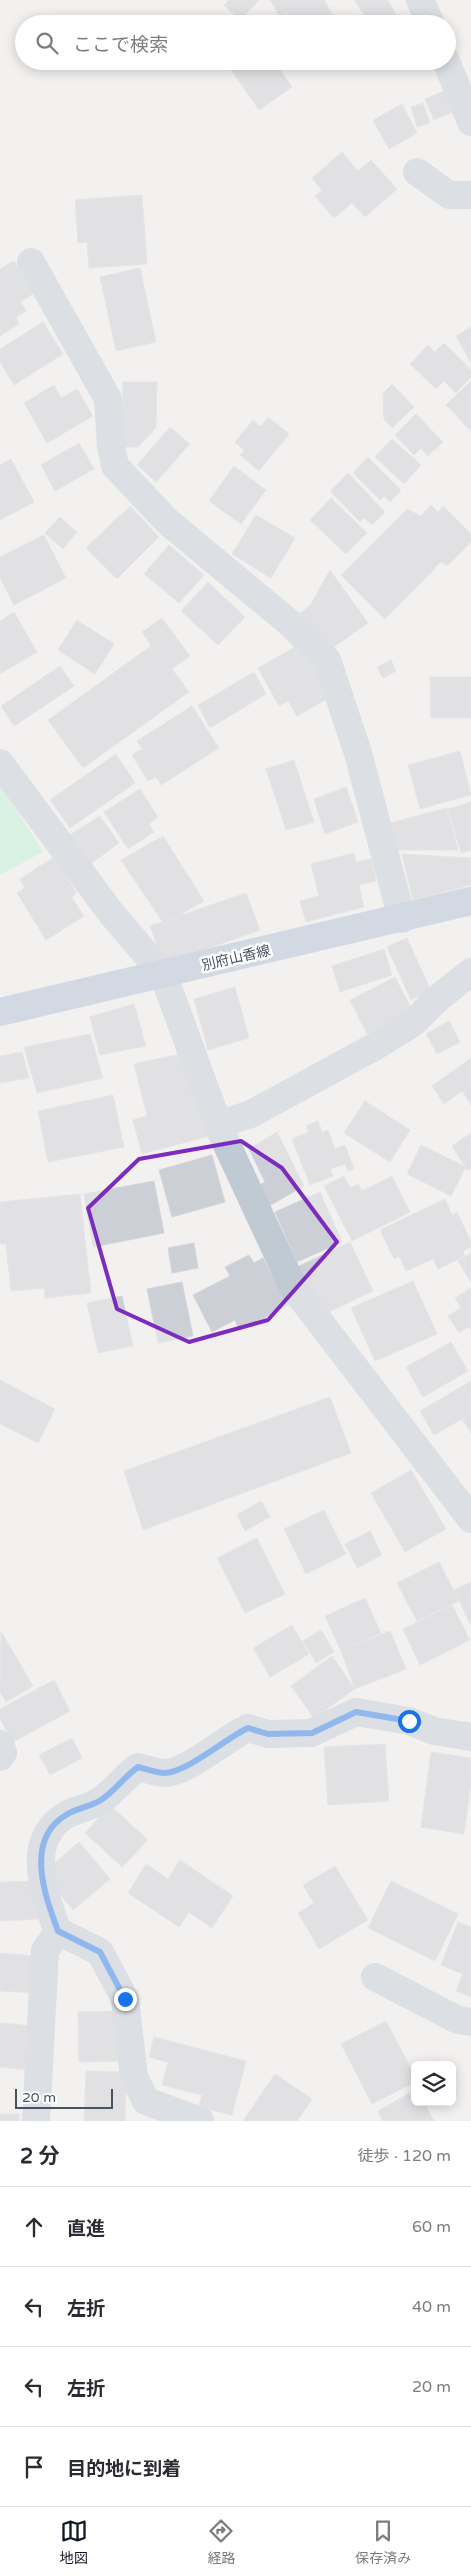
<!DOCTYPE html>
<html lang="ja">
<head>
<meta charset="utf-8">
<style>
  :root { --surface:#fff; --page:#f2f2f3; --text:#2b2b33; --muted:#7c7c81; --line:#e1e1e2; --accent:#111827 }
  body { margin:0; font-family:"Varela Round","Noto Sans JP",sans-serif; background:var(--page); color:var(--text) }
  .controls { position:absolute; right:15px; bottom:15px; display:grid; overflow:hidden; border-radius:8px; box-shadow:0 2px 12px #0003 }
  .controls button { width:45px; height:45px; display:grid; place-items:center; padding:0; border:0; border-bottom:1px solid var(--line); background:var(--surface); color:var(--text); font:25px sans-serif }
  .scale { position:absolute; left:15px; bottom:12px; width:98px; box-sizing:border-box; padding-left:5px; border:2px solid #475260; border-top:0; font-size:14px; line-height:18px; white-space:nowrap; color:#475260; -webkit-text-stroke:4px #fff; paint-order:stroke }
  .stop { position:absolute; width:15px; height:15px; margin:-11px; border:4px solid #1a73e8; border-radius:50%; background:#fff }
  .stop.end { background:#1a73e8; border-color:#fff; box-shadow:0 1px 5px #0008 }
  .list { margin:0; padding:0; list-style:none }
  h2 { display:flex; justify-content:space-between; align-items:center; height:65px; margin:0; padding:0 20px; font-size:21px }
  h2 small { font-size:16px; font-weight:400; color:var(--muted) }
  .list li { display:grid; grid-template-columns:32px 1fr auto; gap:15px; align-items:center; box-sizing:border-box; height:80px; padding:0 20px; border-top:1px solid var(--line) }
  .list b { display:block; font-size:19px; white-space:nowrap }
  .list em { font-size:16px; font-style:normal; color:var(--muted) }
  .icon { flex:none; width:28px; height:28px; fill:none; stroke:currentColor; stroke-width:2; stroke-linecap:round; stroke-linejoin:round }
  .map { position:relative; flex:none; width:471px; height:2121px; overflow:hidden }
  .search { position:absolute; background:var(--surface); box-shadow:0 2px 12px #0003; left:15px; right:15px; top:15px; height:55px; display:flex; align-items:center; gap:12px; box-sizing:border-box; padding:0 18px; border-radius:28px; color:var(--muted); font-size:19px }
  .sheet { height:385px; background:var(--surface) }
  nav { display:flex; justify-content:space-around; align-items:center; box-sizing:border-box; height:70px; border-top:1px solid var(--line); background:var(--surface); font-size:14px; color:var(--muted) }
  nav a { display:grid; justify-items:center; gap:2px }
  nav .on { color:var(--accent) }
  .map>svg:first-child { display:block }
</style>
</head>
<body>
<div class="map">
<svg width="471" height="2121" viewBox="0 0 471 2121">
  <rect width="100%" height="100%" fill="#f3f1f0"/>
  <path fill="#bcf3d6" d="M 0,784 L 43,852 L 0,875 Z"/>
  <path fill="#cccfd6" stroke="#d4d6dc" d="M 229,0 L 259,0 L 240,20 L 224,5 Z
    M 270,0 L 324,0 L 336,20 L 328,24 L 294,24 L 287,13 L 280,17 Z
    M 354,0 L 388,0 L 401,24 L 371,24 Z
    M 225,61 L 274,61 L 292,87 L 259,110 Z
    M 444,91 L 453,112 L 434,120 L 425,99 Z
    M 423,103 L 430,123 L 417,127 L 411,107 Z
    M 402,104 L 417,133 L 389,149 L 373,120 Z
    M 342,152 L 358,171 L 371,160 L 397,189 L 365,217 L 352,203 L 334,218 L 315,196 L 322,190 L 312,178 Z
    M 142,195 L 147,264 L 89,268 L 87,242 L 78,243 L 75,200 Z
    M 14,261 L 33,294 L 20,302 L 26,311 L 16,317 L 19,324 L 0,336 L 0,269 Z
    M 140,268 L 156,342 L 116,351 L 100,277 Z
    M 43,322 L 63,354 L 14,385 L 0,362 L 0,349 Z
    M 471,327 L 471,363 L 456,336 Z
    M 444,343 L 471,370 L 471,377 L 456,393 L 444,381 L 436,389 L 410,364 L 428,345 L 435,352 Z
    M 471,381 L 471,431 L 446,405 Z
    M 123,382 L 157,382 L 156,428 L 138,447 L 121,447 Z
    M 392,384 L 414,407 L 392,428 L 384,419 L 383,393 Z
    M 54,385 L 61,398 L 77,389 L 93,416 L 47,443 L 24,403 Z
    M 416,414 L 443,442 L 428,456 L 421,448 L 414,455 L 395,435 Z
    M 268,417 L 289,434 L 259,471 L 240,455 L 244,450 L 235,442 L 253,420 L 261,427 Z
    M 170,427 L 190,444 L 156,482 L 137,465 Z
    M 392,439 L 421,465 L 404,484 L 375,457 Z
    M 79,443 L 94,469 L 55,491 L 41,465 Z
    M 368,457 L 401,490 L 390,502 L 384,496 L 380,500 L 353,473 Z
    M 11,459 L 34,502 L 0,520 L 0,465 Z
    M 234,466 L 266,490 L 241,524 L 209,501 Z
    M 348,473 L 385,512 L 372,525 L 364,518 L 360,522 L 330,491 Z
    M 331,498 L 367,533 L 346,554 L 310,520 Z
    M 431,505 L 438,512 L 443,506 L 471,534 L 471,542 L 447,566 L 441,562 L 385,619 L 341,575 L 407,509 L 421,516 Z
    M 130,506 L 159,537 L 117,579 L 86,548 Z
    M 256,515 L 295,538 L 271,578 L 232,554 Z
    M 60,517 L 77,532 L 63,549 L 45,533 Z
    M 44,535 L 66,578 L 14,605 L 0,578 L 0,557 Z
    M 169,545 L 204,575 L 179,603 L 144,574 Z
    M 330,570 L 368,623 L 328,651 L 300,613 L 310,606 Z
    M 208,582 L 245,617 L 218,645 L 181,611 Z
    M 14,612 L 37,652 L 0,674 L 0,621 Z
    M 162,618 L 190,656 L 172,669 L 189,692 L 83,768 L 48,720 L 151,646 L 142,632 Z
    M 77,620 L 114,644 L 95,674 L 58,650 Z
    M 302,643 L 332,696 L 297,716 L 288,701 L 279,706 L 258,668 Z
    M 391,660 L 396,671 L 383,678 L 377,667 Z
    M 60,666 L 74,686 L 14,726 L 1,706 Z
    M 254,672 L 266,694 L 210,728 L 198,705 Z
    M 430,677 L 471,677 L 471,718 L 431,718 Z
    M 192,706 L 219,748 L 161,785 L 156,777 L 148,781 L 132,755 L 142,749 L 137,741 Z
    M 460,751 L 471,795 L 420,809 L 408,765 Z
    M 116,754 L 135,783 L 70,828 L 50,800 Z
    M 294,760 L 314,822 L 286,830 L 266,769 Z
    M 346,787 L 358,822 L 325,834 L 314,799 Z
    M 140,789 L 158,817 L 149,824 L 154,832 L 128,849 L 104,812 Z
    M 471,802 L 471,850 L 461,853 L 448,809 Z
    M 447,808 L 458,850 L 397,850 L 390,823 Z
    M 100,816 L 119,843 L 85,868 L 63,839 Z
    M 163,836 L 204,901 L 164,924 L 121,860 Z
    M 354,853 L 356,862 L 371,859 L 376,881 L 359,885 L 364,907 L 306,922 L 300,901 L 319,896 L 311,864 Z
    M 402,854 L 471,858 L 471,885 L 413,900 Z
    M 54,857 L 76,892 L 72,898 L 84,916 L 46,940 L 17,893 L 25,888 L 20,879 Z
    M 246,893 L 260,930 L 164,964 L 150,926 Z
    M 407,938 L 431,991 L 411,1000 L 387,947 Z
    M 384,949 L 392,975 L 340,992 L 332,966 Z
    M 395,977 L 415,1016 L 389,1022 L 367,1034 L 350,1000 Z
    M 235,987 L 249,1038 L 208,1050 L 194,999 Z
    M 134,1004 L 146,1046 L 100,1055 L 90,1017 Z
    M 449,1021 L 460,1042 L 437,1054 L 426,1034 Z
    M 90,1034 L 103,1078 L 37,1093 L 24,1047 Z
    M 22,1052 L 29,1078 L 0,1083 L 0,1056 Z
    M 186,1053 L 209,1136 L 142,1154 L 133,1120 L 147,1116 L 134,1064 Z
    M 471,1058 L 471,1105 L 462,1091 L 444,1104 L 432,1086 Z
    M 113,1095 L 124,1147 L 48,1162 L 38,1111 Z
    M 365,1101 L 410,1130 L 390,1162 L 344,1133 Z
    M 318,1121 L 322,1132 L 328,1130 L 335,1149 L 345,1145 L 354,1169 L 348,1171 L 345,1164 L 330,1169 L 333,1176 L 310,1185 L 292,1139 L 309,1132 L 306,1126 Z
    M 277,1132 L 304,1186 L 264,1209 L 254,1188 L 265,1182 L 249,1149 Z
    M 471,1133 L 471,1169 L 468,1171 L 452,1146 Z
    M 421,1145 L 466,1167 L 451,1196 L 407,1174 Z
    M 212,1155 L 225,1202 L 172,1217 L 159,1170 Z
    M 344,1176 L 350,1188 L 358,1184 L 362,1191 L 392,1176 L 410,1212 L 352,1241 L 324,1186 Z
    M 154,1181 L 164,1233 L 93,1247 L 84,1194 Z
    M 320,1192 L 342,1242 L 297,1262 L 275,1212 Z
    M 80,1194 L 91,1293 L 45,1298 L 44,1288 L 11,1291 L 6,1244 L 0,1244 L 0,1202 Z
    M 445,1199 L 452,1215 L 457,1212 L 471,1242 L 471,1247 L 463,1251 L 465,1256 L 438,1269 L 433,1259 L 406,1271 L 399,1256 L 394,1259 L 380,1230 Z
    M 350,1242 L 373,1291 L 320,1316 L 297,1267 Z
    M 194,1243 L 198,1268 L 172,1273 L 168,1248 Z
    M 471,1253 L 471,1282 L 458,1261 Z
    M 249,1255 L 254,1263 L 263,1258 L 288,1305 L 240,1331 L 235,1320 L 212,1332 L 193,1295 L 230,1276 L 225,1267 Z
    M 413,1281 L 437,1334 L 375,1361 L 351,1308 Z
    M 182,1282 L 193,1336 L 158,1343 L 147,1289 Z
    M 471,1288 L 471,1330 L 468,1327 L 459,1333 L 448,1316 L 461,1308 L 455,1298 Z
    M 122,1296 L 133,1346 L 98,1353 L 87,1303 Z
    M 451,1342 L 468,1371 L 423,1397 L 406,1367 Z
    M 0,1380 L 55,1409 L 38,1443 L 0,1424 Z
    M 471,1381 L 471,1433 L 462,1419 L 434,1435 L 420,1411 Z
    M 330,1397 L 351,1453 L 143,1530 L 124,1471 Z
    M 411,1470 L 446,1529 L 405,1552 L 371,1493 Z
    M 261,1501 L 270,1517 L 245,1531 L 237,1515 Z
    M 324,1510 L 346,1554 L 306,1574 L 284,1529 Z
    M 370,1531 L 382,1555 L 357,1568 L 345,1544 Z
    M 257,1538 L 285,1594 L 245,1613 L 217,1558 Z
    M 439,1562 L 459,1601 L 417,1621 L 397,1583 Z
    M 471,1582 L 471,1626 L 454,1590 Z
    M 365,1598 L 381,1633 L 341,1651 L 325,1616 Z
    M 452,1605 L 470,1640 L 420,1665 L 403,1629 Z
    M 292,1625 L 309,1654 L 270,1677 L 253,1648 Z
    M 321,1630 L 334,1652 L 316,1663 L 303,1641 Z
    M 1,1631 L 33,1686 L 6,1702 L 0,1692 Z
    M 390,1631 L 406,1669 L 355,1689 L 341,1651 Z
    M 332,1656 L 355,1689 L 314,1718 L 291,1686 Z
    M 54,1680 L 70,1711 L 13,1742 L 0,1719 L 0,1709 Z
    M 72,1738 L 82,1758 L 50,1775 L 39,1755 Z
    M 385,1744 L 389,1801 L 328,1805 L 324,1747 Z
    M 431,1752 L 471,1758 L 471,1783 L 464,1834 L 421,1827 Z
    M 110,1805 L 148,1840 L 122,1867 L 85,1833 Z
    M 79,1842 L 110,1879 L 73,1910 L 43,1873 Z
    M 180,1860 L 233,1896 L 212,1928 L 189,1912 L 179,1927 L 128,1893 L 146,1864 L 168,1879 Z
    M 335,1866 L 368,1920 L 319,1949 L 298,1913 L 314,1903 L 303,1885 Z
    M 37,1881 L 38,1919 L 0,1921 L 0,1882 Z
    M 391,1881 L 458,1914 L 435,1961 L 368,1928 Z
    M 458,1922 L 471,1927 L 471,1997 L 456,1991 L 463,1974 L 441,1965 Z
    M 0,1953 L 36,1956 L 34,1993 L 0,1991 Z
    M 119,2011 L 119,2061 L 79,2062 L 78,2012 Z
    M 386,2021 L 415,2076 L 415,2082 L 372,2104 L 341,2044 Z
    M 0,2023 L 33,2026 L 28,2070 L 0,2067 Z
    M 154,2037 L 246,2061 L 232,2115 L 199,2107 L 202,2095 L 162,2085 L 168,2062 L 149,2057 Z
    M 86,2071 L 126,2072 L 125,2121 L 84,2121 Z
    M 275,2074 L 312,2099 L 297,2121 L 243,2121 Z
    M 415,2090 L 415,2102 L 424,2102 L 434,2121 L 383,2121 L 378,2111 Z
    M 0,2114 L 19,2114 L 19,2121 L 0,2121 Z"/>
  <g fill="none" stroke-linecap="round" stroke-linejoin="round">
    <path stroke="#c0cad3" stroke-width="28" d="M 420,0 L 431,24
      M 446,61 L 471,122
      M 417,172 L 449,195 L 471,195
      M 31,262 L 108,399 L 111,446 L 115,466 L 168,522 L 291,624 L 327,660 L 358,753 L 402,919
      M 0,763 L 111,913 L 163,974 L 221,1132 L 293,1287 L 471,1519
      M 218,1125 L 251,1114 L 374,1047 L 413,1023 L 437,999 L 471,972
      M 0,1744 L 3,1753 L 0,1757
      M 375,1977 L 458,2020 L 471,2022
      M 36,2121 L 45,1951 L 58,1931
      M 200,2121 L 146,2101 L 134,2077 L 125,1999 L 100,1952 L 58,1931 C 44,1896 24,1840 66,1815 C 76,1809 90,1808 101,1800 C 115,1791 124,1777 138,1767 C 146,1769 157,1773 165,1773 C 188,1772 226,1738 248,1728 L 268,1734 L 311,1733 L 356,1712 L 409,1721 L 434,1731 L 471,1737"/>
    <path stroke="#aebdd1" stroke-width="28" d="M 0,1012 L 471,901"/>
  </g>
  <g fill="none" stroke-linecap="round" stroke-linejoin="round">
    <path stroke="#1a73e8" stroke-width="6" d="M 125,1999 L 100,1952 L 58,1931 C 45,1896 24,1840 66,1815 C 76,1808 90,1807 101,1800 C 115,1791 124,1777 138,1767 C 146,1769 157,1773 165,1773 C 188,1772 226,1738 248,1728 L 268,1734 L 312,1733 L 356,1712 L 409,1721"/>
  </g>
  <path d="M0 0H471V2121H0ZM 241,1141 L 282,1168 L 337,1242 L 268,1320 L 189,1342 L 117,1309 L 88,1208 L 139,1159 Z" fill="#f3f1f0" fill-opacity=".55" fill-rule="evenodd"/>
  <path fill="none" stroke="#7b2cbf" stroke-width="4" stroke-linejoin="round" d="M 241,1141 L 282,1168 L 337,1242 L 268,1320 L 189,1342 L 117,1309 L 88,1208 L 139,1159 Z"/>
  <g text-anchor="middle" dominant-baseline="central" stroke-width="5" stroke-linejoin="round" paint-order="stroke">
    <g font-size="14" fill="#475260" stroke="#fff">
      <text transform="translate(236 958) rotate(-13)">別府山香線</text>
    </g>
  </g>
</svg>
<div class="controls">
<button><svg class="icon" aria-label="layers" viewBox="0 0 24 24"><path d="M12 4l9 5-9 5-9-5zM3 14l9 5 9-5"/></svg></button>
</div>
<div class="scale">20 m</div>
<div class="stop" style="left:409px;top:1721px"></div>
<div class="stop end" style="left:125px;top:1999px"></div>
<div class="search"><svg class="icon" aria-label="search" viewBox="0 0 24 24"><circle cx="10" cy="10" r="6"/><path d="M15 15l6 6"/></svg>ここで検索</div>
</div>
<section class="sheet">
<h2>2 分<small>徒歩 · 120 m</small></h2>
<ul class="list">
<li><svg class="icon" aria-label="ahead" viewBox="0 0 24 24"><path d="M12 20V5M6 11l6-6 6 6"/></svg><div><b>直進</b></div><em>60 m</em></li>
<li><svg class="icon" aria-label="left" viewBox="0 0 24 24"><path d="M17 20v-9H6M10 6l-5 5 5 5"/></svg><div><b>左折</b></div><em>40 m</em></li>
<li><svg class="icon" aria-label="left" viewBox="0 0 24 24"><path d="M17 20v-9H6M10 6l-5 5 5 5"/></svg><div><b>左折</b></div><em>20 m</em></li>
<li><svg class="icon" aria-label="arrive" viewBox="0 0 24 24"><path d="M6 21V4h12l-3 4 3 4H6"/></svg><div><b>目的地に到着</b></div></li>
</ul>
</section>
<nav>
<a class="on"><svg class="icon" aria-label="map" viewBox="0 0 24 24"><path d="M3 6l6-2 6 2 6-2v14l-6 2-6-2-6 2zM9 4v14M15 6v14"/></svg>地図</a>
<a><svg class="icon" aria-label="directions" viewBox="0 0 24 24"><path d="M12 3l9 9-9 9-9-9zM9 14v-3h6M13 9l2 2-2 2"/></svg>経路</a>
<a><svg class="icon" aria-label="saved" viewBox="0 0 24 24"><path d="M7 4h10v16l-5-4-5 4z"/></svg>保存済み</a>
</nav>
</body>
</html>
